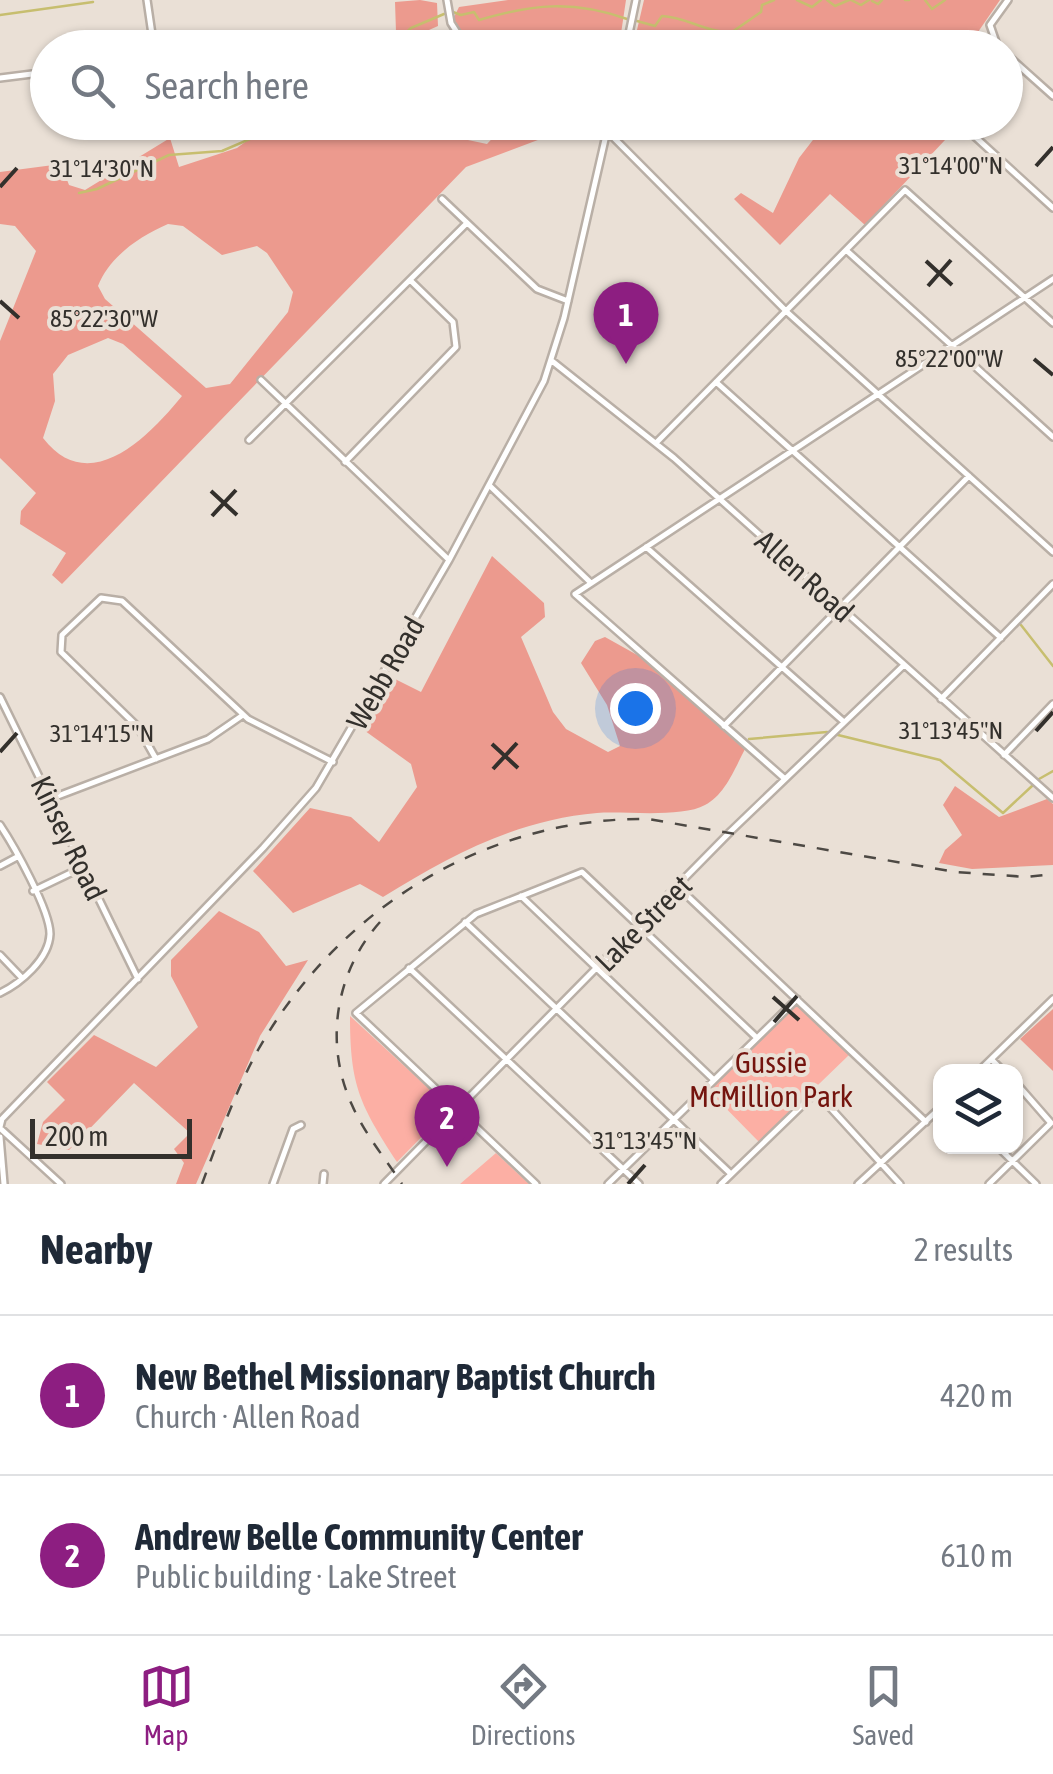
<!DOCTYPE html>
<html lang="en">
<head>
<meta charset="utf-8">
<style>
  :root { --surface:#fff; --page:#f6f6f7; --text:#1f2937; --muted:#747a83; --line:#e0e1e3; --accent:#8d1e81 }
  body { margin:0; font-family:"Asap Condensed",sans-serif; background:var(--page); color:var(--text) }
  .controls { position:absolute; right:30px; bottom:30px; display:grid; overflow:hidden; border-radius:20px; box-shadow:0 2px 8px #0004 }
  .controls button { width:90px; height:90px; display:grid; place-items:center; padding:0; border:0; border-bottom:2px solid var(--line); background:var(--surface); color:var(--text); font:50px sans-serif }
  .scale { position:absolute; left:30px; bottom:25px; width:162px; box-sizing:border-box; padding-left:10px; border:5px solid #33302c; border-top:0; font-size:28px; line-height:35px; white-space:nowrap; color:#33302c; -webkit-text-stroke:8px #eae0d6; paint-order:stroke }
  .you { position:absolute; left:635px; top:708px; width:35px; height:35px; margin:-25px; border:8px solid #fff; border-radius:50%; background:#1a73e8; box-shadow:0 0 0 15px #1a73e833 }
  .badge { display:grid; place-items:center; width:65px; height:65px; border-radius:50%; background:var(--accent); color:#fff; font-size:32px; font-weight:700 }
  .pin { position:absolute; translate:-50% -82px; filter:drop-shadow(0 2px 5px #0008) }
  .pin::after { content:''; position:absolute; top:52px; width:35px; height:30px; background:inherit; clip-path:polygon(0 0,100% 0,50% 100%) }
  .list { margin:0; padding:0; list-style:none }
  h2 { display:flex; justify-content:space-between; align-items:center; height:130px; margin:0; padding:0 40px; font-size:42px }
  h2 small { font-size:32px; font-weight:400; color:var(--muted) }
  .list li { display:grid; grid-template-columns:65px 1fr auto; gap:30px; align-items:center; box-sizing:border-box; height:160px; padding:0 40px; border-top:2px solid var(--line) }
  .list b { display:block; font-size:38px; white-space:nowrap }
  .list p { margin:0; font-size:32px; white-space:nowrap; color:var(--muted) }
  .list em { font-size:32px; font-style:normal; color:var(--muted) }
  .icon { flex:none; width:55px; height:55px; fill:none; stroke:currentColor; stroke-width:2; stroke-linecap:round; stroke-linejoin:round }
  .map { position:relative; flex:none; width:1053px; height:1184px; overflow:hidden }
  .search { position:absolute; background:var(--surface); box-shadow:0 2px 8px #0004; left:30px; right:30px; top:30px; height:110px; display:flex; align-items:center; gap:25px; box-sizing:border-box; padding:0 35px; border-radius:55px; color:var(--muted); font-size:38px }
  .sheet { height:450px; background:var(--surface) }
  nav { display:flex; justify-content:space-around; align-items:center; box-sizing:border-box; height:140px; border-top:2px solid var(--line); background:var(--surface); font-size:28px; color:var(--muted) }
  nav a { display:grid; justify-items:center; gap:5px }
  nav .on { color:var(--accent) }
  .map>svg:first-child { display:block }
</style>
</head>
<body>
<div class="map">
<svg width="1053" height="1184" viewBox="0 0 1053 1184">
  <rect width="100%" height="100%" fill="#eae0d6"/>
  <path fill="#fcafa4" d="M 797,1005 L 849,1055 L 759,1142 L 708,1090 Z
    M 350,1016 L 450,1108 L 397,1162 C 360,1105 350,1086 350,1016 Z
    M 496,1153 L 529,1184 L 460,1184 Z"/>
  <path fill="#ec9a8e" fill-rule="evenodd" d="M 420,0 L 437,3 L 438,26 L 420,34 L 412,47 L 379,47 L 396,32 L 395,2 Z
    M 508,0 L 626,0 L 619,47 L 583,40 L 578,47 L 477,47 L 452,21 L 459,7 Z
    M 644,0 L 1000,0 L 978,32 L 993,47 L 633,47 Z
    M 271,123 L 430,123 L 444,135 L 487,144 L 507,123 L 563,123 L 567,129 L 466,167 L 62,584 L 52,575 L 66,553 L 20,524 L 21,511 L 36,493 L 0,458 L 0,341 L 36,251 L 15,226 L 0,224 L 0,172 L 61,164 L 69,185 L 85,190 L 170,138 L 179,167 L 237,148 ZM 168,224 L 183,226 L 222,255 L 257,246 L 267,253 L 293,292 L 288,312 L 230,384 L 206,388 L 105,299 L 98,286 C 110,256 140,236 168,224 ZM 108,338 L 123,344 L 182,396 C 150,435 90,499 43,438 L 55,401 L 53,374 L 68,355 Z
    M 826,123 L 826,122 L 961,123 L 865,225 L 830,194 L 780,245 L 734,199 L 741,193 L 773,213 L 799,158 Z
    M 492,556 L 544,603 L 545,617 L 521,637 L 553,712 L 566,729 L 608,752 L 620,746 L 607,705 L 581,663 L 595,641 L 605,637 L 639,656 L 745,749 C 735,768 725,795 705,805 C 682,818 625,811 597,813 C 517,820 451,855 383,897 L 360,884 L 293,913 L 253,871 L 310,808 L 351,817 L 379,842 L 417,787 L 411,764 L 361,728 L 389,676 L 421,692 Z
    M 955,786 L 999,817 L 1047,799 L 1053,804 L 1053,865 L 972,869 L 939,863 L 945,850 L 962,835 L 943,805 Z
    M 219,911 L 259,932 L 286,966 L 308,960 L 260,1036 L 196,1184 L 176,1184 L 184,1163 L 174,1149 L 190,1133 L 134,1083 L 69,1150 L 37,1144 L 43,1122 L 65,1100 L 47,1082 L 94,1035 L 156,1067 L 198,1027 L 171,976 L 171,960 Z
    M 1053,1009 L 1053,1071 L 1020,1039 Z"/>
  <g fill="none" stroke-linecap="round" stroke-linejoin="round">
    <path stroke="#c7be6f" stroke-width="2.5" d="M 797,0 L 812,7 L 821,0
      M 827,0 L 835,6 L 849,0
      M 851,0 L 861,5 L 869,0
      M 905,0 L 909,0
      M 925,0 L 932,9 L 945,0
      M 872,1 L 878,4 L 882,0
      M 453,12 L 461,15 L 474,12 L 479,20 C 533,4 573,0 627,19
      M 0,15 L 93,2
      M 637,21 L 655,26 L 662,16 C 687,17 706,33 732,32 L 761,12 L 762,5 L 774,0
      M 389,48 L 411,28 L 444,14
      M 79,193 L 97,189 L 169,155 L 222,151 L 289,122
      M 1021,625 L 1053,666
      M 838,735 L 940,760 L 1003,813 L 1032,786
      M 749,739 L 827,732
      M 1039,779 L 1053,771"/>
    <g stroke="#b9afa6" stroke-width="10">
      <path id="minor" d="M 147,0 L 154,48
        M 447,0 L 451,23 L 467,48
        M 626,48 L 636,0
        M 998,48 L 990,25 L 1008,0
        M 1006,54 L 1053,96
        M 0,78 L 48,72
        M 608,132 L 787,312 L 1053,552
        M 971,133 L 1053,208
        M 442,199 L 537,289 L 568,301
        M 846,250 L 1053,437
        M 552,361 L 674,458 L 1053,798
        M 261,380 L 449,560
        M 716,382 L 1001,638
        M 249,440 L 467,223
        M 656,443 L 905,190 L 1053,323
        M 345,462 L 456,347 L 453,322 L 410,280
        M 490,486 L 591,583
        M 646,547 L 844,722
        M 0,697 L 138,979
        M 941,699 L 1053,584
        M 724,726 L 969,476
        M 1004,755 L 1053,704
        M 156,759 L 138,727 L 61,652 L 62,635 L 101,598 L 122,601 L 248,719 L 333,762
        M 785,779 L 575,594 L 1053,279
        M 50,799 L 208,739 L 243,715
        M 0,825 C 14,846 50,910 50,934 C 49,959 21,983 0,993
        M 0,866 L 17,857
        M 679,888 L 926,1122
        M 33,891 L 83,867
        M 521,896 L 714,1080
        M 465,922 L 731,1174
        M 0,955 L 22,978
        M 409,968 L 639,1184
        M 992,1060 L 1004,1072
        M 978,1072 L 1053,999
        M 0,1127 L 2,1119 L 263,848 L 316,788 L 449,560 L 544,381 L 564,318 L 609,122
        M 0,1128 L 61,1184
        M 0,1137 L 4,1184
        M 997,1146 L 1036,1184
        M 273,1184 L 293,1129 L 301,1125
        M 323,1184 L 324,1174
        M 384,1184 L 731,831 L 904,665
        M 536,1184 L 356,1013 L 476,914 L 582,872 L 757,1038
        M 608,1184 L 797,999
        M 721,1184 L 816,1092 L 900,1184
        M 858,1184 L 940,1108
        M 989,1184 L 1051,1123 L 1016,1083"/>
    </g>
    <use href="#minor" stroke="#fff" stroke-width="5"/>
    <path stroke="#4d4944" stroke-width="2.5" stroke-dasharray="12 12" stroke-linecap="butt" d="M 380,922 C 335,972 324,1044 352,1105 C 364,1133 385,1158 402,1184
      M 202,1184 C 219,1138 235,1092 258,1050 C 338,909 486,817 648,819 L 955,872 L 1027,877 L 1053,874"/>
  </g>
  <path fill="none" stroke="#33302c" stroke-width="4" d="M 1036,166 L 1053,147M 0,187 L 17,168M 926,261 L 952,285M 928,286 L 951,260M 0,301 L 19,318M 1034,359 L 1053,375M 211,491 L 237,515M 212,516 L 236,490M 1036,731 L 1053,712M 492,744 L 518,768M 0,752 L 17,733M 493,769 L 517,743M 773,997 L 799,1020M 774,1022 L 797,996M 628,1184 L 645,1165"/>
  <g text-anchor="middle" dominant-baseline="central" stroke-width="8" stroke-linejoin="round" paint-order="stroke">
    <g font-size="30" fill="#33302c" stroke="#eae0d6">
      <text transform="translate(805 576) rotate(42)">Allen Road</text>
      <text transform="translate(385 673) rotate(-60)">Webb Road</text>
      <text transform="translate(69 838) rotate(64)">Kinsey Road</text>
      <text transform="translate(643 923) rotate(-45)">Lake Street</text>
    </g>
    <g font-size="30" fill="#74140e" stroke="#eae0d6">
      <text x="771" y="1062">Gussie<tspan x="771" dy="34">McMillion Park</tspan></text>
    </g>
  </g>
  <g font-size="25" text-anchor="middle" fill="#33302c" stroke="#eae0d6" stroke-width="8" stroke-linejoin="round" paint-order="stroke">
    <text x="951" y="174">31°14'00"N</text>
    <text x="102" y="177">31°14'30"N</text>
    <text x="104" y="327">85°22'30"W</text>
    <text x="949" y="367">85°22'00"W</text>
    <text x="951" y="739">31°13'45"N</text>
    <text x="102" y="742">31°14'15"N</text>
    <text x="645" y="1149">31°13'45"N</text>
  </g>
</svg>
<div class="controls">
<button><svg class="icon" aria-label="layers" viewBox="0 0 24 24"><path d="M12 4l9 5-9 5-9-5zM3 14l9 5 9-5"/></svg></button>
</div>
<div class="scale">200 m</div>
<div class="you"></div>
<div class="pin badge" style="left:626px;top:364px">1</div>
<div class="pin badge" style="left:447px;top:1167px">2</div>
<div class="search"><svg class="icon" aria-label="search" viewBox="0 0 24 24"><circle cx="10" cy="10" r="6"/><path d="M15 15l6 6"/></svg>Search here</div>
</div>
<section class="sheet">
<h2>Nearby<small>2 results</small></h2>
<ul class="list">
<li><span class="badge">1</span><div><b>New Bethel Missionary Baptist Church</b><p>Church · Allen Road</p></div><em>420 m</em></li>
<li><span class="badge">2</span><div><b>Andrew Belle Community Center</b><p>Public building · Lake Street</p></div><em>610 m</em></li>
</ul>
</section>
<nav>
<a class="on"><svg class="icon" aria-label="map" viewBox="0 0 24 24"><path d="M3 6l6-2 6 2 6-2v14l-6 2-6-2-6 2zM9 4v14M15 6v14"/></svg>Map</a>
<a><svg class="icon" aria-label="directions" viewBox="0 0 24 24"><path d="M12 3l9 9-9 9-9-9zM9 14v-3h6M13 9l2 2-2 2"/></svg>Directions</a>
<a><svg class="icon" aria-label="saved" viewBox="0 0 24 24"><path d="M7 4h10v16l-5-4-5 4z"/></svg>Saved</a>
</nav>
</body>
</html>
